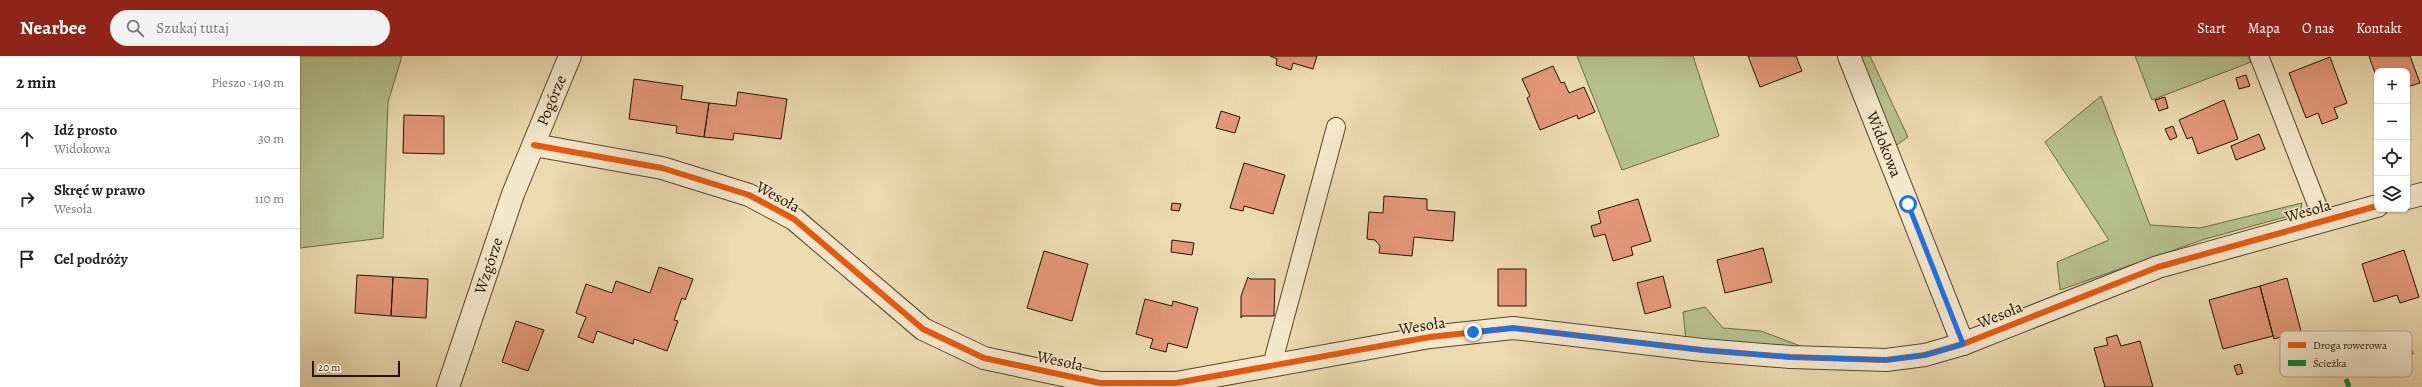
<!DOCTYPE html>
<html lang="pl">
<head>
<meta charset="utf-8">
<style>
  :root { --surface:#fff; --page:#f2f2f2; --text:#202124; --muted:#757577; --line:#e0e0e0; --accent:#8f2418 }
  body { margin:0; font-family:Alegreya,serif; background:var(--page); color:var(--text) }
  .controls { position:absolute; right:12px; top:12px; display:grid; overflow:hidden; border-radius:8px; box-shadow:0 1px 3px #0004 }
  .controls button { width:36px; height:36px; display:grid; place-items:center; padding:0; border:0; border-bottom:1px solid var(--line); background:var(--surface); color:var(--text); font:20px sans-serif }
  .scale { position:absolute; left:12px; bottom:10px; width:88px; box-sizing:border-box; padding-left:4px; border:2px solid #251300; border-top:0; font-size:11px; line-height:14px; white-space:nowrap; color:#251300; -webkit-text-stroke:3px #f3e7cc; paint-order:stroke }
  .stop { position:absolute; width:12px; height:12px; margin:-9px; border:3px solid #1a73e8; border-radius:50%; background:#fff }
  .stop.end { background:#1a73e8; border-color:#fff; box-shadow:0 1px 4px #0008 }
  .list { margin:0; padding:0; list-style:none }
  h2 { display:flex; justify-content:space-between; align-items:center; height:52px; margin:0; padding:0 16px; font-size:17px }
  h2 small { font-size:13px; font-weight:400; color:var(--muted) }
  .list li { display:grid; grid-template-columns:26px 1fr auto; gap:12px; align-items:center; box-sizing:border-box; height:60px; padding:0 16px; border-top:1px solid var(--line) }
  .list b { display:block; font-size:15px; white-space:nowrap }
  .list p { margin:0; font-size:13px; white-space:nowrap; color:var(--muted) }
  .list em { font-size:13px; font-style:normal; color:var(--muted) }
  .icon { flex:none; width:22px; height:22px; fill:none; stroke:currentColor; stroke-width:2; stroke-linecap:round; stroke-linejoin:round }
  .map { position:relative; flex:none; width:2122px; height:331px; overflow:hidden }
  header { display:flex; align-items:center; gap:24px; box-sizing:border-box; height:56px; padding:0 20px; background:var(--accent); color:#fff }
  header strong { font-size:19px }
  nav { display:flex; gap:22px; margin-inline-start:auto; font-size:14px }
  .search { width:280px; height:36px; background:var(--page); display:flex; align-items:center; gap:10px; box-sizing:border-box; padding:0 14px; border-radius:22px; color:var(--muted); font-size:15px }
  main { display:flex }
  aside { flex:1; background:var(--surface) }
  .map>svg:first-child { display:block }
</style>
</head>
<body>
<header>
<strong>Nearbee</strong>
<div class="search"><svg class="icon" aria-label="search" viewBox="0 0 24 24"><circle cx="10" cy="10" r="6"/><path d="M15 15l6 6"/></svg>Szukaj tutaj</div>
<nav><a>Start</a><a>Mapa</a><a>O nas</a><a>Kontakt</a></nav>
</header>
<main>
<aside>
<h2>2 min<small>Pieszo · 140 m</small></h2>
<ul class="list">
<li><svg class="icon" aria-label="ahead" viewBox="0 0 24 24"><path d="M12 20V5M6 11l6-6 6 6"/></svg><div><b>Idź prosto</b><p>Widokowa</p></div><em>30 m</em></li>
<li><svg class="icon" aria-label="right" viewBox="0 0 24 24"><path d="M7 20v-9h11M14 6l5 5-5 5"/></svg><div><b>Skręć w prawo</b><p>Wesoła</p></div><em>110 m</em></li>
<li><svg class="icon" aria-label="arrive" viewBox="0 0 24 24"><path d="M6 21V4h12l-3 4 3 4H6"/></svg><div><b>Cel podróży</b></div></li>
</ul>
</aside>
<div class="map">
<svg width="2122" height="331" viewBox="0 0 2122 331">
  <rect width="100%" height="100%" fill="#ecdab0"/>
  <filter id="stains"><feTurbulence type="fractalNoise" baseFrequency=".005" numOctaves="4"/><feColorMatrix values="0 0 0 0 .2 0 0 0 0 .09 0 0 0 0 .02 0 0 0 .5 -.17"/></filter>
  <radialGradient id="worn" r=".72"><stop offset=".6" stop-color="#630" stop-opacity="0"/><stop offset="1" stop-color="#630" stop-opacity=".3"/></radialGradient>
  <path fill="#b5c08d" stroke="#6d6a46" d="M 0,0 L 102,0 L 88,46 L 83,182 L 0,192 Z
    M 1277,0 L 1393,0 L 1419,80 L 1322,114 Z
    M 1556,0 L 1570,0 L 1608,81 L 1594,91 Z
    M 1835,0 L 1948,0 L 1951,6 L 1852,44 Z
    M 1801,40 L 1850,169 L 1900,172 L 2002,147 L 2000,157 L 1905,183 L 1760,234 L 1757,206 L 1809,184 L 1745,86 Z
    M 1405,251 L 1423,272 L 1461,275 L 1511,294 L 1386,284 L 1383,256 Z"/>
  <path fill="#e4977a" stroke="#251300" d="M 970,0 L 1017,0 L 1013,13 L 993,7 L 991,14 L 976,9 L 977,3 Z
    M 1448,0 L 1496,0 L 1502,15 L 1460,31 Z
    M 2069,0 L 2110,0 L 2120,27 L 2107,31 L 2107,15 L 2077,15 L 2077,23 Z
    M 2030,1 L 2047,47 L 2034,52 L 2038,62 L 2022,68 L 2018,57 L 2006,62 L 1989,17 Z
    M 1253,10 L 1261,27 L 1264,26 L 1269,37 L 1284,31 L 1295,56 L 1278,63 L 1277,59 L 1240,74 L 1227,42 L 1230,40 L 1222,23 Z
    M 1946,19 L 1950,30 L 1939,33 L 1936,22 Z
    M 334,23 L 383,30 L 381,43 L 409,47 L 404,81 L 376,77 L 377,70 L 329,63 Z
    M 438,36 L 487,43 L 481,83 L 434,77 L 433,84 L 404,81 L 409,47 L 436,50 Z
    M 1865,41 L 1868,52 L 1859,55 L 1855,44 Z
    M 1924,44 L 1938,83 L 1898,98 L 1892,81 L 1887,83 L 1879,64 Z
    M 921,55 L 940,61 L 935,77 L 916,72 Z
    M 104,59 L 144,60 L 144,98 L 103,97 Z
    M 1873,70 L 1877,81 L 1870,84 L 1865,73 Z
    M 1959,78 L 1965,93 L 1936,104 L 1931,90 Z
    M 944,107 L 985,119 L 973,158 L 944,150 L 943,155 L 930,152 Z
    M 1084,140 L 1127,143 L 1127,154 L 1155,156 L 1153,185 L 1114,181 L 1112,200 L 1079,197 L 1080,190 L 1075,184 L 1067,183 L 1069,156 L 1083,157 Z
    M 1338,143 L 1351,185 L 1331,191 L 1333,199 L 1313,205 L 1305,178 L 1294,181 L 1291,170 L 1301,167 L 1298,155 Z
    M 872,147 L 881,148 L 879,155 L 871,154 Z
    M 872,184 L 894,187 L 892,199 L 871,196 Z
    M 1463,192 L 1472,226 L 1425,237 L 1417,204 Z
    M 2104,194 L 2119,241 L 2100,247 L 2097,239 L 2074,246 L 2062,208 Z
    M 744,195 L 788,208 L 772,265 L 727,252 Z
    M 359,211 L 393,223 L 385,244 L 382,242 L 374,264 L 378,265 L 367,295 L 334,283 L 333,288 L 297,275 L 293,287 L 278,281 L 286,261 L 276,257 L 286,228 L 312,237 L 316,225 L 350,237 Z
    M 1198,213 L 1226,213 L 1226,250 L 1198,250 Z
    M 57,219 L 93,221 L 91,260 L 55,257 Z
    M 1363,220 L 1371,251 L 1345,258 L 1337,227 Z
    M 93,221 L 128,223 L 126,262 L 91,260 Z
    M 948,221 L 950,223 L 975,223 L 974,260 L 942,260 L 941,262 L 941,240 Z
    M 1987,222 L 2001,275 L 1974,283 L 1960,230 Z
    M 1960,230 L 1973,280 L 1923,293 L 1909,244 Z
    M 845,243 L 872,250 L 873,245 L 898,252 L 887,292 L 868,287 L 866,296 L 850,292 L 853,283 L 836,278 Z
    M 216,265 L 244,274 L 228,315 L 202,306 Z
    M 1817,279 L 1821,290 L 1840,285 L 1853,331 L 1805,331 L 1794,292 L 1808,289 L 1806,282 Z
    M 2111,291 L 2113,298 L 2104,300 L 2103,293 Z
    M 1940,308 L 1943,317 L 1937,319 L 1934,310 Z"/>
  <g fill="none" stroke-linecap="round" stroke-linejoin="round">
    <g stroke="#57452c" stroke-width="20">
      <path id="service" d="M 1959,0 L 2023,164
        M 972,309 L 1036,71"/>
    </g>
    <g stroke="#57452c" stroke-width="24">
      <g id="minor">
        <path id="s1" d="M 1549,0 L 1663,288"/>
        <path d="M 234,89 L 362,112 L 449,139 L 494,163 L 623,273 L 684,302 L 800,327 L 876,327 L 1130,281 L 1213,272 L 1402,294 L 1490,301 L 1586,304 L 1625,299 L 1663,288 L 1858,211 L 2077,150"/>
        <path d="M 2107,142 L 2122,138"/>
        <path id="s2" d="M 148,331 L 213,138 L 270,0"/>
      </g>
    </g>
    <use href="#service" stroke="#f3e7cc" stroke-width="18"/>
    <use href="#minor" stroke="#f3e7cc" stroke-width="22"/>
    <path stroke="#00873e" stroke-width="5" stroke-dasharray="10 5" stroke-linecap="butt" d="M 2046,323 L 2049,331"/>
    <g stroke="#f3e7cc" stroke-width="8">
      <path id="cycleway" d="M 234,89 L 362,112 L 449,139 L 494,163 L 623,273 L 684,302 L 800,327 L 876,327 L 1130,281 L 1213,272 L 1402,294 L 1490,301 L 1586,304 L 1625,299 L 1663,288 L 1858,211 L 2077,150"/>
    </g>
    <use href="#cycleway" stroke="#e8590c" stroke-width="6"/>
  </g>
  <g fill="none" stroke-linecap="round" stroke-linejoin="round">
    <path stroke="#1a73e8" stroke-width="5" d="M 1173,276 L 1213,272 L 1402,294 L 1490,301 L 1586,304 L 1625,299 L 1663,288 L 1608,148"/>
  </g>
  <g text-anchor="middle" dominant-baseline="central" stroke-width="3" stroke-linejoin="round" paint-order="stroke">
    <g font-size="16" fill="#251300" stroke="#f3e7cc">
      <text stroke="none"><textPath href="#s2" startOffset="305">Pogórze</textPath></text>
      <text stroke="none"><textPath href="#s1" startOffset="95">Widokowa</textPath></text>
      <text transform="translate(478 141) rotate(29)">Wesoła</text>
      <text transform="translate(2008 155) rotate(-16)">Wesoła</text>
      <text stroke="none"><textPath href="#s2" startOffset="128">Wzgórze</textPath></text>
      <text transform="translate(1700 259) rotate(-22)">Wesoła</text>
      <text transform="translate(1122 270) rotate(-9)">Wesoła</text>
      <text transform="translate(760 305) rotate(12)">Wesoła</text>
    </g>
  </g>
  <rect x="1980" y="275" width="132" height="46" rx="6" fill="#f3e7cc" stroke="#b5a78f" stroke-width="1"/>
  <rect x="1988" y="286" width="18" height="6" fill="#e8590c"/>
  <rect x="1988" y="304" width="18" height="6" fill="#00873e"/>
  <g font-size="11" fill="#251300">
    <text x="2013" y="293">Droga rowerowa</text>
    <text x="2013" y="311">Ścieżka</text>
  </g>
  <rect width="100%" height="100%" filter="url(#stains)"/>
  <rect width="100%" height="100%" fill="url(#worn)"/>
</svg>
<div class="controls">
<button>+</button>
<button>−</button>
<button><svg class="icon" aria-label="locate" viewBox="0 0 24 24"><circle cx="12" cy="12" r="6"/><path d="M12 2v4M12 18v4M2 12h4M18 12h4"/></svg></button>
<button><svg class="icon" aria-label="layers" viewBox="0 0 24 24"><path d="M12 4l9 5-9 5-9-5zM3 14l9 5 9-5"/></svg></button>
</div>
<div class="scale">20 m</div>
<div class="stop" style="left:1608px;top:148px"></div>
<div class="stop end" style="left:1173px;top:276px"></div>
</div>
</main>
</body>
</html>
